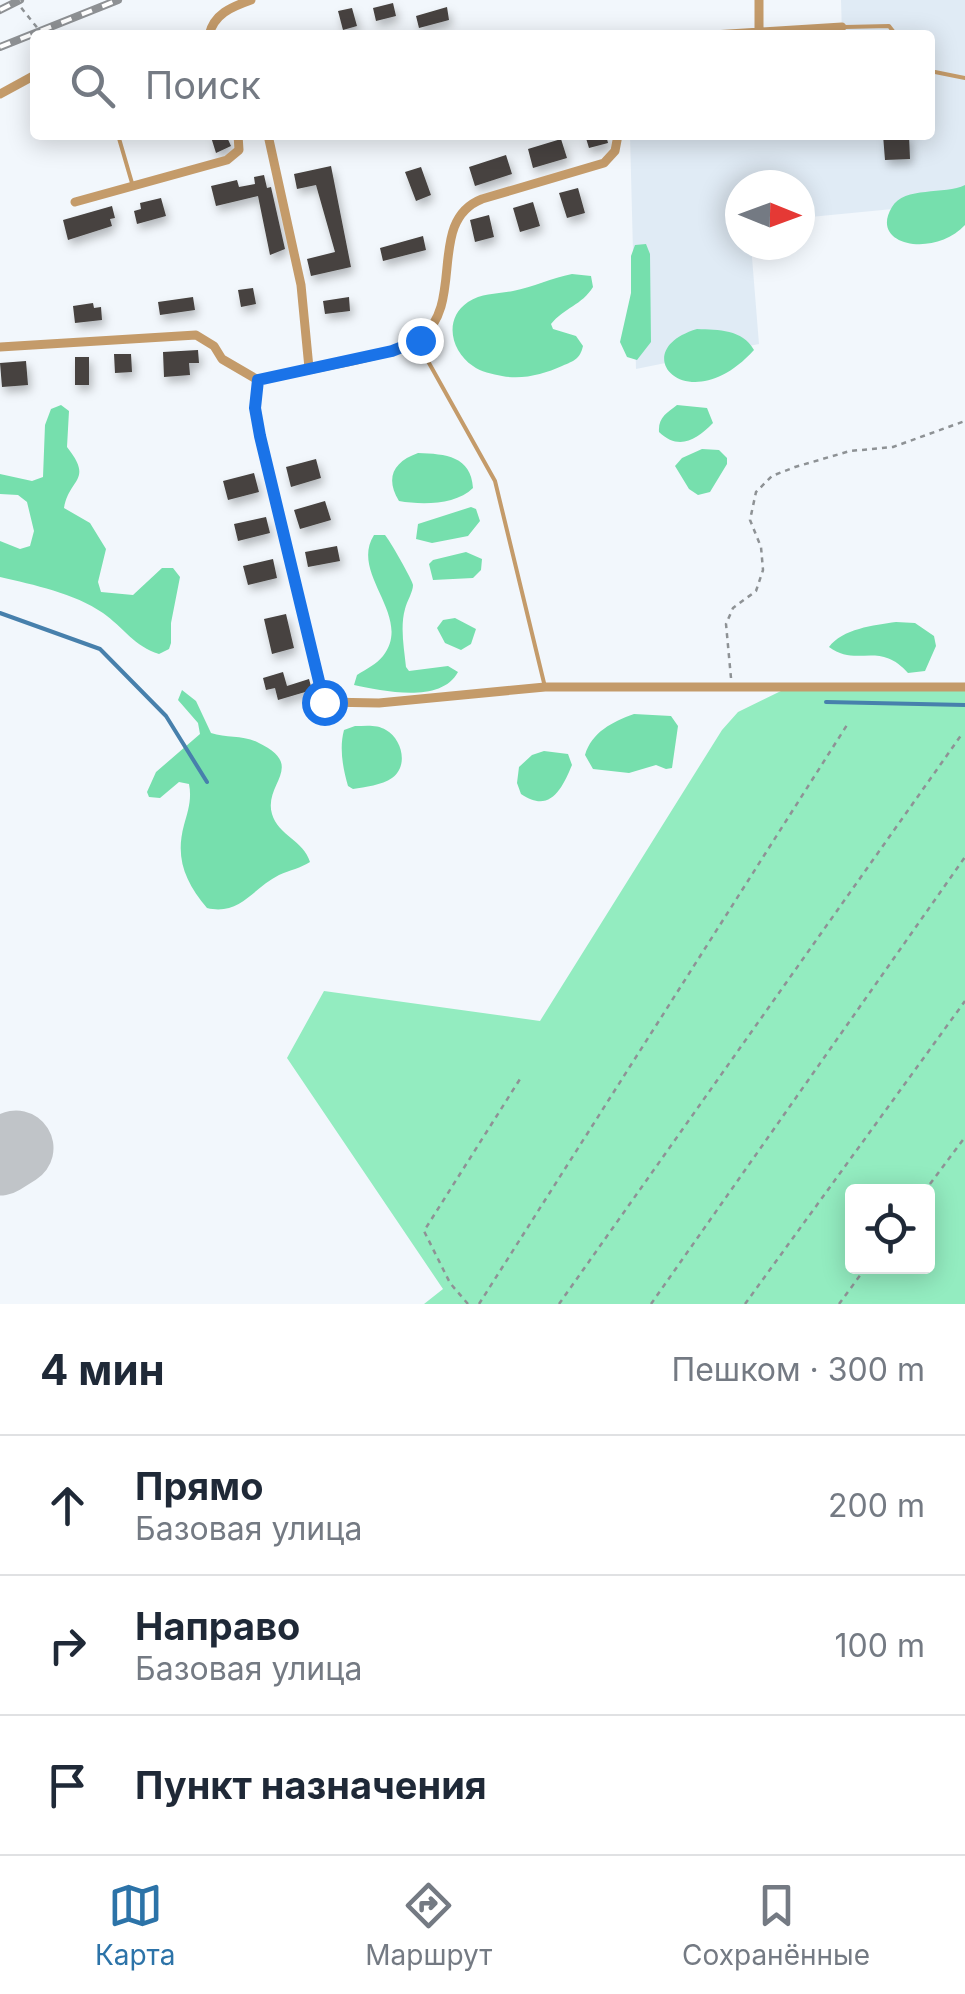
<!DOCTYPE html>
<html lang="ru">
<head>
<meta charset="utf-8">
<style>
  :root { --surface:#fff; --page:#f6f6f7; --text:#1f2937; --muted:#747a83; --line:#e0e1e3; --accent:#2c73a8 }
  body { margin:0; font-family:Inter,sans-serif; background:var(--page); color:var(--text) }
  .controls { position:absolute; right:30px; bottom:30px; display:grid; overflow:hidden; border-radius:10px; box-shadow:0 5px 25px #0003 }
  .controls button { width:90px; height:90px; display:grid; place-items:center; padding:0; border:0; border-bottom:2px solid var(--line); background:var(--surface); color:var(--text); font:50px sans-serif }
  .compass { position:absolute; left:725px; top:170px; width:90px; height:90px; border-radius:50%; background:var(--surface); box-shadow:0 5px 25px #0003; rotate:91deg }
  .stop { position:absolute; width:30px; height:30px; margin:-22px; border:8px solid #1a73e8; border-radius:50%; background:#fff }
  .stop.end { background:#1a73e8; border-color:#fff; box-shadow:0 2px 10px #0008 }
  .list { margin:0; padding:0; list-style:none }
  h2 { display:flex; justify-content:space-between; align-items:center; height:130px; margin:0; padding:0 40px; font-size:42px }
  h2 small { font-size:32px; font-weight:400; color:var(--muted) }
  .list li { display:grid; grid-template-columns:65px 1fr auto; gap:30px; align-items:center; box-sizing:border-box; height:140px; padding:0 40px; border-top:2px solid var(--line) }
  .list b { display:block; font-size:38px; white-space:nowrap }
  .list p { margin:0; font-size:32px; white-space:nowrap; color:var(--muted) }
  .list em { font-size:32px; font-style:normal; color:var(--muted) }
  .icon { flex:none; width:55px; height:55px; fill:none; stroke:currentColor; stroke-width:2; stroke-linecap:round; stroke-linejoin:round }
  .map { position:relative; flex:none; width:965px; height:1304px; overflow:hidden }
  .search { position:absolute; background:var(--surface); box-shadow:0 5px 25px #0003; left:30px; right:30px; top:30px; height:110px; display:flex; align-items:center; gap:25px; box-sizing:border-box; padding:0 35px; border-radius:10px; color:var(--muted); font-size:38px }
  .sheet { height:550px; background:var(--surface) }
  nav { display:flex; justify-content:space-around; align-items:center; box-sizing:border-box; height:140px; border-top:2px solid var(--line); background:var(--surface); font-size:28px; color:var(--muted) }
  nav a { display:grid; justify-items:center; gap:5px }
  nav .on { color:var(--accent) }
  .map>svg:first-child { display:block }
</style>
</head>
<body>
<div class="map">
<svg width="965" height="1304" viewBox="0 0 965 1304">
  <defs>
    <filter id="shadow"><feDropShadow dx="3" dy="5.5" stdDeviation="5" flood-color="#0004"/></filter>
  </defs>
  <rect width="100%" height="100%" fill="#f2f7fc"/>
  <path fill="#e0ebf5" d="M 841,0 L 965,0 L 965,202 L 800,218 L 800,185 L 740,185 L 740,245 L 751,245 L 759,344 L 636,369 L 630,135 L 930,135 L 930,35 L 842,35 Z"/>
  <path fill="#93ecc0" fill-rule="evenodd" d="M 965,687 L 965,1304 L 424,1304 L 443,1289 L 287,1058 L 324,991 L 540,1021 L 722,730 L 738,712 L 785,689 ZM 852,1192 L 928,1192 L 928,1266 L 852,1266 Z"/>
  <path fill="#76dfad" d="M 965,185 L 965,225 C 935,258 868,246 892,207 C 904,186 945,195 965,185 Z
    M 646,244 L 650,254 L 651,342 L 637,360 L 627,357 L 620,342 L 631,293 L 631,256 L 635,245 Z
    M 572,274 L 591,276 L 593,287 C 582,305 564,308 551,324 L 553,329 L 576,336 L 583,346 C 580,359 574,361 562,366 C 544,374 523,380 502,376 C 493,374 480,372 473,366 C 451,351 443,319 468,302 C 482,293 497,294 513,291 C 533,287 552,278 572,274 Z
    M 697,329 C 719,330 742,329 754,350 C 688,423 623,351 697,329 Z
    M 61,405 L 69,411 L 67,447 C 94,481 69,478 64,508 L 90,523 L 106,549 L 98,582 L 101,592 L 133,595 L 162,568 L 173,568 L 180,577 L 171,623 L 171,643 L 169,649 L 159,654 C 135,647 123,627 103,613 C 74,593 34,585 0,577 L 0,541 L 20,549 L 30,546 L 34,531 L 27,502 L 18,495 L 0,494 L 0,474 L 32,481 L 43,477 L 45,425 L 51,409 Z
    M 677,405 L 707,408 L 713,423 C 696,440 679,451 659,432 C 658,417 667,413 677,405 Z
    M 702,449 L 719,450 L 727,458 L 727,464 L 710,492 L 698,495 L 689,489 L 675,466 L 682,458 Z
    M 418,453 C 446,454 471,456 473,488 C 456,505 422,505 399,501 C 385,478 393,462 418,453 Z
    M 471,507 L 476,509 L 480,521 L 468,536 L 432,543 L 416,539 L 418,524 Z
    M 374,535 L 385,535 C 389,539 413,581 413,585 C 413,592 407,601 405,609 C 400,627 404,648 406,667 L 409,671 L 448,666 L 458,672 C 441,704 383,691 354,685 L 357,675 C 366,669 377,664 383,656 C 414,616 349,574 374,535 Z
    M 466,552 L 482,559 L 481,570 L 473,578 L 433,580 L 429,564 L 433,560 Z
    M 455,618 L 476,629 L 471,644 L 461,650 L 445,643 L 437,628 L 443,620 Z
    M 896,622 L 915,623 L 934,636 L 936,646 L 925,671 L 908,673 C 879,640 857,668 829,647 C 842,629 874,625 896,622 Z
    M 182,690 L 196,701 L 211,733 C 226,738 242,735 257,742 C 308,766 263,783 272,814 C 278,835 304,841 310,862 C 301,868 290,870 279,875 C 253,888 240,916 207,908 C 185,882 175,858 184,825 C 188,811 192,799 189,784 L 179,782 L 160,798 L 149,797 L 147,792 L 156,772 L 200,734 L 198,723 L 178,700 Z
    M 634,714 L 671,716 L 678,726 L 672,768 L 666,769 L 656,765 L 629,773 L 593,769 L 585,755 C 592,732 612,722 634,714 Z
    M 355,726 C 365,726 377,724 386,730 C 402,739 409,766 392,778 C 382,785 365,787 353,789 L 348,786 C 343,769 339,748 344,730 Z
    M 544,751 L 568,754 L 572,765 C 562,789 550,814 521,794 L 517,783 L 519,767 L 532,755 Z"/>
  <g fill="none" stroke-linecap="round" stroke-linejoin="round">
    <path stroke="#4780ac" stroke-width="4" d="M 0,613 L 100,649 L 166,716 L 207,782
      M 826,702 L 965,705"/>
    <path stroke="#c0c4c8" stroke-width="75" d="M 0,1158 L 16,1148"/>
  </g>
  <path fill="#46423f" filter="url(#shadow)" d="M 393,3 L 396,16 L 376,21 L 373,8 Z
    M 447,7 L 449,20 L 419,28 L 416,16 Z
    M 352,8 L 357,26 L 343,30 L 338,11 Z
    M 218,135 L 226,135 L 231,146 L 216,153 L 211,137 Z
    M 585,135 L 606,135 L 608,143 L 589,148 Z
    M 883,135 L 909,135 L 910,159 L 885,160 Z
    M 561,139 L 567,158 L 533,168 L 528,149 Z
    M 506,155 L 512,174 L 475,186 L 469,167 Z
    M 331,166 L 351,267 L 311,276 L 307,259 L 335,252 L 316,185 L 297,189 L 294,174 Z
    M 421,167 L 431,195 L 416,201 L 405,172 Z
    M 264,175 L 267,188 L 271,187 L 285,249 L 270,255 L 258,196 L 216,206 L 211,186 L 237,180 L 239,187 L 255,184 L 254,177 Z
    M 578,188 L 585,213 L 567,218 L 559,193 Z
    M 161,198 L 166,216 L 137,224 L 134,211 L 141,209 L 140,203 Z
    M 533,202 L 540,226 L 520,232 L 513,208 Z
    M 112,206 L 115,218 L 110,219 L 112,226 L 68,240 L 63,220 Z
    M 489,215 L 494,237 L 475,242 L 470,220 Z
    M 423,236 L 426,250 L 383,261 L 380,248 Z
    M 253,288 L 256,304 L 241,307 L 238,290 Z
    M 193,297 L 195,310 L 160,315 L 158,302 Z
    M 349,297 L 350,311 L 325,314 L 323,301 Z
    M 93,303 L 94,308 L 101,307 L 102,320 L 75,323 L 73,306 Z
    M 198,350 L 199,363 L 189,363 L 190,375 L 164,377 L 163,352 Z
    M 114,354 L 131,354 L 132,372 L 115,373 Z
    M 75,357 L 89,357 L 89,385 L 75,385 Z
    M 26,361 L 28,385 L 2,387 L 0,363 Z
    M 316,459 L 321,478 L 291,487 L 286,467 Z
    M 254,473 L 259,492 L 228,500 L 223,481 Z
    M 325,501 L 331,520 L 300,529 L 294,510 Z
    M 266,517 L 270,533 L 238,541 L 234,524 Z
    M 337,546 L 340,561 L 308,567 L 305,552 Z
    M 273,559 L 277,578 L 248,585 L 243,566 Z
    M 286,614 L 294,648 L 272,654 L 264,619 Z
    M 283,672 L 287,686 L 309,679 L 312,690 L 278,700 L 275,688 L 266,690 L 263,678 Z"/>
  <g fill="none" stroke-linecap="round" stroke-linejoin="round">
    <path stroke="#8e9295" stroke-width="2.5" stroke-dasharray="5 5" stroke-linecap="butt" d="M 15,0 L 43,35
      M 731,678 L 726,624 L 733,608 L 756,591 L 763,570 L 761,547 L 750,520 L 756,492 L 772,476 L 795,467 L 850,451 L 893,447 L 965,421
      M 924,1192 L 965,1137
      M 468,1304 L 450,1283 L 424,1231 L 520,1079
      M 479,1304 L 847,725
      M 559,1304 L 962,734
      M 651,1304 L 965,857
      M 745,1304 L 965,1001
      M 839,1304 L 867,1266"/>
    <path stroke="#c49b6a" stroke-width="4" d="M 845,27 L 889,26 L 896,35
      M 930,71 L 965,78
      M 118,135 L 132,183
      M 421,342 L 429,363 L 495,481 L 545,687"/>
    <path stroke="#c49b6a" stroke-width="9" d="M 759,31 L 759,0
      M 209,35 C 214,14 231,7 251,0
      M 713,35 L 842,27
      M 0,94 L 35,75
      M 268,135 L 301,285 L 309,368
      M 75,202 L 227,160 L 239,150 L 238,135
      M 0,347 L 196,335 L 214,346 L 222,359 L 258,380 C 291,372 400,356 421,338 C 466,302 426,221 482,199 L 604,163 L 615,151 L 618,135
      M 258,380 L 255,408 L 260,436 L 325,702 L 379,703 L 545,687 L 965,687"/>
    <g stroke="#8e9194" stroke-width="8">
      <path id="rail" d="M 0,10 L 20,0
        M 0,47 L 118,0"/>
    </g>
    <use href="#rail" stroke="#fff" stroke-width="4" stroke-dasharray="11" stroke-linecap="butt"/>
  </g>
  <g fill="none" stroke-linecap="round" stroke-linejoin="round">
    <path stroke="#1a73e8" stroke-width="12" d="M 324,702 L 260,436 L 255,408 L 258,380 L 392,351 L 420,340"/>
  </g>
</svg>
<div class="controls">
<button><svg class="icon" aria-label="locate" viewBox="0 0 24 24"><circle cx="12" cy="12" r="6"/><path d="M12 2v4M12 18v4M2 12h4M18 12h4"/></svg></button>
</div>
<svg class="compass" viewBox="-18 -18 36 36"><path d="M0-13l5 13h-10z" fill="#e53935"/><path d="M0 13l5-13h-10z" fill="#747a83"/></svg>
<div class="stop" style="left:324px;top:702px"></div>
<div class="stop end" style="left:420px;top:340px"></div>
<div class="search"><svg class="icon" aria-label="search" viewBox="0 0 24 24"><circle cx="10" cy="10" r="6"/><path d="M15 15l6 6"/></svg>Поиск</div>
</div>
<section class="sheet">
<h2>4 мин<small>Пешком · 300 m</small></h2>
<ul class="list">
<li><svg class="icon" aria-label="ahead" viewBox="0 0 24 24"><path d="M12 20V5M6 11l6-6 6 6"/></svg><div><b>Прямо</b><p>Базовая улица</p></div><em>200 m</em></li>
<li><svg class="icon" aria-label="right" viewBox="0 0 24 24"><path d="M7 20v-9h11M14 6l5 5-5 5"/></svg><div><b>Направо</b><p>Базовая улица</p></div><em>100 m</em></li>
<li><svg class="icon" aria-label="arrive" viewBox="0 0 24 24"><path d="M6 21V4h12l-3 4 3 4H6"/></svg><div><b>Пункт назначения</b></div></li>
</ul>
</section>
<nav>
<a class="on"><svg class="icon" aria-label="map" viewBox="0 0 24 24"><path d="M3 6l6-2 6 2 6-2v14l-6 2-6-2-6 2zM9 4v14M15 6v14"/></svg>Карта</a>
<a><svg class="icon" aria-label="directions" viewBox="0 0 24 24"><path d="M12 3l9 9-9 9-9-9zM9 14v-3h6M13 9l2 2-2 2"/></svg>Маршрут</a>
<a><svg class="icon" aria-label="saved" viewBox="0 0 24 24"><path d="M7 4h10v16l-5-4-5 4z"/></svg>Сохранённые</a>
</nav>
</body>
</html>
